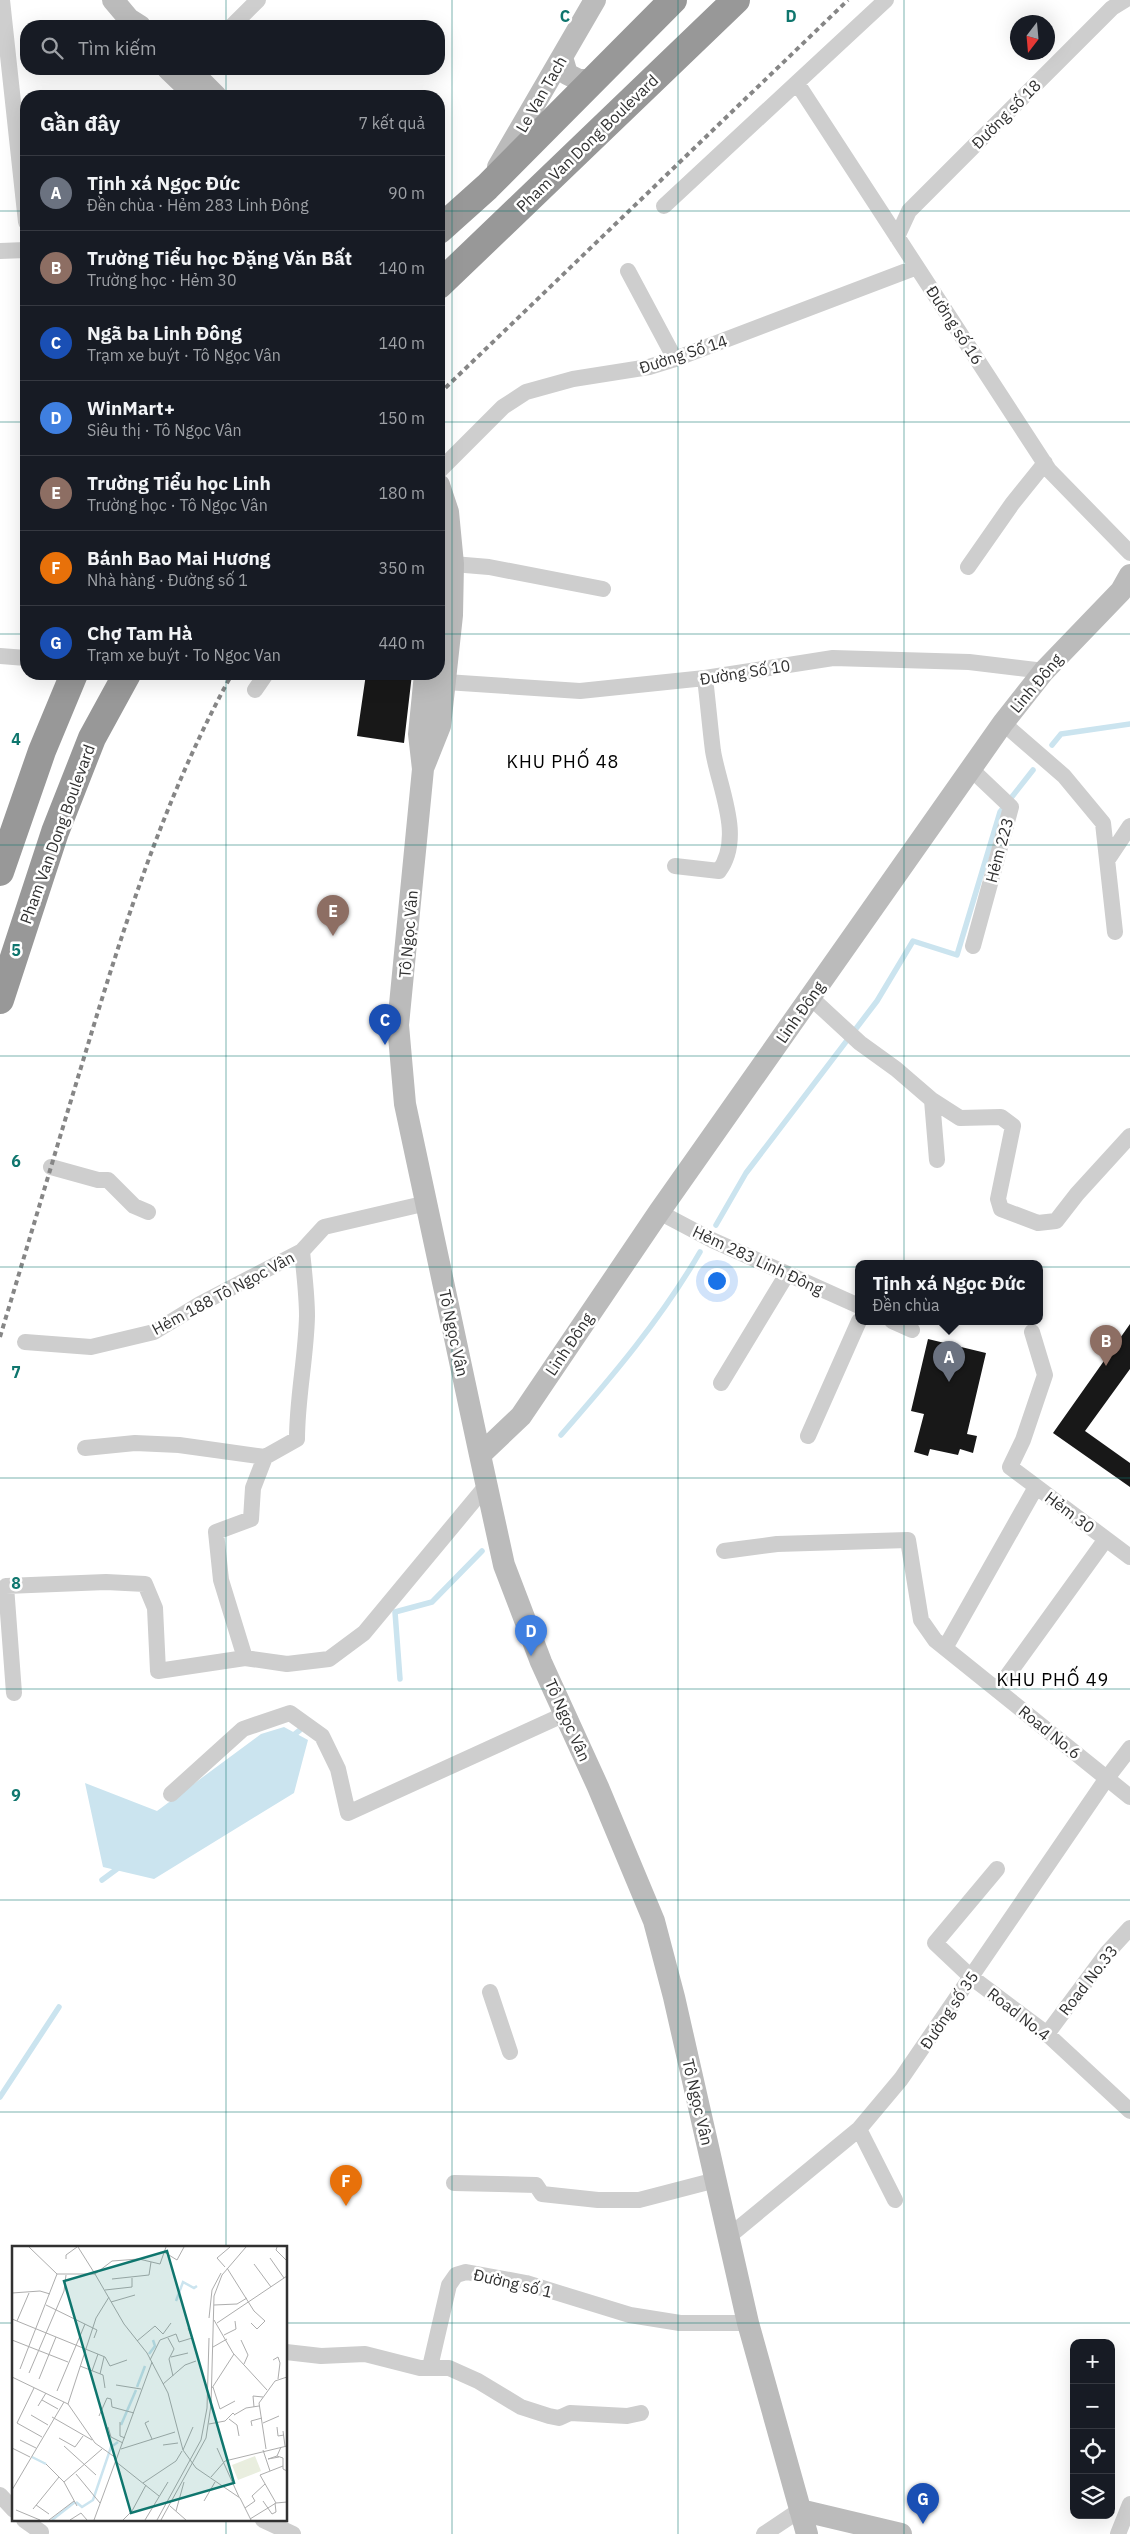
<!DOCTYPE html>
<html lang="vi">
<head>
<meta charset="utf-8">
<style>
  :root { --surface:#171b24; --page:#20242c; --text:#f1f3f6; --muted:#9ea1a6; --line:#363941; --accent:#ee2d4b }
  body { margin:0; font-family:"IBM Plex Sans",sans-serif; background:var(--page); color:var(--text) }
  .controls { position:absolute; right:15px; bottom:15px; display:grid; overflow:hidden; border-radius:10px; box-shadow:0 5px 20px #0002 }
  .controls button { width:45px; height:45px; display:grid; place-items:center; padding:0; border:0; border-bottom:1px solid var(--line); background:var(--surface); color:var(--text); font:25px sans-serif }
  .compass { position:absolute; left:1010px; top:15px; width:45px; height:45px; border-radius:50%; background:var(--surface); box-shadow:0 5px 20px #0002; rotate:196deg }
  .you { position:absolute; left:716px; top:1280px; width:18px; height:18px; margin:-12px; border:4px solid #fff; border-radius:50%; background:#1a73e8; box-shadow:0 0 0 8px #1a73e833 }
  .badge { display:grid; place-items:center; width:32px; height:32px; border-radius:50%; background:var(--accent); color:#fff; font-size:16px; font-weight:700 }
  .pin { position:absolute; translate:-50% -41px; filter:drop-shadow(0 1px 2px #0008) }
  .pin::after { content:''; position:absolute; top:26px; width:18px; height:15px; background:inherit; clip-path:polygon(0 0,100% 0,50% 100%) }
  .popup { position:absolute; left:855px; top:1260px; width:188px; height:65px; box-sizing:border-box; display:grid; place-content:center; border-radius:10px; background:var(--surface); filter:drop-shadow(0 1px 4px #0005); font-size:16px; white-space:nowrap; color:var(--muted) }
  .popup b { font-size:19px; color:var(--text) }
  .popup::after { content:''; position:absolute; left:50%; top:100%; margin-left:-10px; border:10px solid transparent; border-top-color:var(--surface) }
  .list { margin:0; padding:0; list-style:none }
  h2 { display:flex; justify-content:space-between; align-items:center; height:65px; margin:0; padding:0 20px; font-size:21px }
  h2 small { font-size:16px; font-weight:400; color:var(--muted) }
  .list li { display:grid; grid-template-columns:32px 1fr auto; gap:15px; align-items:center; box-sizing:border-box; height:75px; padding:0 20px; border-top:1px solid var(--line) }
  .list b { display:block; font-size:19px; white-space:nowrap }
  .list p { margin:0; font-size:16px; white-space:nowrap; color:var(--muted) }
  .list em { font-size:16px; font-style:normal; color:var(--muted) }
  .icon { flex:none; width:28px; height:28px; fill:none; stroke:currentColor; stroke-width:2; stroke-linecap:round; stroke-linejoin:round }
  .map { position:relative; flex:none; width:1130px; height:2534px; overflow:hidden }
  .search { position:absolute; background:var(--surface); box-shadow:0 5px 20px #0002; left:20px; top:20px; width:425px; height:55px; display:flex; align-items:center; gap:12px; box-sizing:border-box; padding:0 18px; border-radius:20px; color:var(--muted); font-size:19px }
  .panel { position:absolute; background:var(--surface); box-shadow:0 5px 20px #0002; left:20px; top:90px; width:425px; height:590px; border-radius:20px }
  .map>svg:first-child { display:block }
</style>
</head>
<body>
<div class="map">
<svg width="1130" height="2534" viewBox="0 0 1130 2534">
  <rect width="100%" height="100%" fill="#fff"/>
  <path fill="#cbe4ef" d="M 284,1727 L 308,1740 L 294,1793 L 154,1879 L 103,1867 L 85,1783 L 157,1811 L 261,1734 Z"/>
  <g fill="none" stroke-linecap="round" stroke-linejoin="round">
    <path stroke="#cbe4ef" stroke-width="5.5" d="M 1052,745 L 1061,734 L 1130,724
      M 716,1225 L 746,1173 L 877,1001 L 913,941 L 957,955 L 1000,812 L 1033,770
      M 561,1435 C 611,1378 662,1318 700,1252
      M 400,1679 L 395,1612 L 432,1602 L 482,1551
      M 290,1738 L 300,1730
      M 102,1880 L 121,1866
      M 0,2097 L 59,2007"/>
  </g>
  <path fill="#181818" d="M 366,674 L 412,674 L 404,743 L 357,736 Z
    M 1130,1324 L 1130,1369 L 1085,1431 L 1130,1463 L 1130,1487 L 1053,1433 Z
    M 928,1339 L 986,1353 L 967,1434 L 977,1436 L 973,1453 L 960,1449 L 958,1455 L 930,1449 L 928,1456 L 914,1452 L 924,1414 L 911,1411 Z"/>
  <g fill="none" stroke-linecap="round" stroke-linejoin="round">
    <path stroke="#cecece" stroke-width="16" d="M 2,0 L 26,222
      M 232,26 L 258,0
      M 797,83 L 1049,470 L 1130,553
      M 664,206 L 886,0
      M 897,237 L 909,211 L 1112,8 L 1125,0
      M 0,251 L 26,250
      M 628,271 L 675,359
      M 439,471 L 503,407 L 526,392 L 573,379 L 649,367 L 675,359 L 917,267
      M 453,564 L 489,567 L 603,589
      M 968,567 L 1012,504 L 1045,463
      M 0,656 L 26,658
      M 446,682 L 580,691 L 705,678 L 833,658 L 969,662 L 1044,671
      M 255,690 L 266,674
      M 1003,723 L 1064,776 L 1103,823 L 1115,932
      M 971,769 L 1011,807 L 973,946
      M 1108,859 L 1130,826
      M 675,866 L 719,871 C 744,837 719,788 713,751 C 710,727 708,703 705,678
      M 810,997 L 860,1043 L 896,1069 L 932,1100 L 960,1118 L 1001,1117 L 1013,1126 L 998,1199 L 1001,1209 L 1038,1223 L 1056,1221 L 1077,1194 L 1130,1136
      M 932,1100 L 937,1160
      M 51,1167 L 98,1180 L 108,1180 L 134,1206 L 148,1212
      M 659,1212 L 712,1240 L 859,1306
      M 892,1321 L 912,1330
      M 1032,1332 L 1045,1375 L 1023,1440 L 1010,1467 L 1130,1557
      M 25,1342 L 91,1347 L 154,1332 L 200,1304 L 302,1251 L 324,1227 L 427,1203
      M 721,1383 L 787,1274
      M 808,1436 L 859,1321
      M 85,1448 L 135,1443 L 179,1445 L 265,1457
      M 724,1551 L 777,1544 L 908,1540 L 921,1620 L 935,1640 L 1130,1797
      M 945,1648 L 1036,1487
      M 245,1658 L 221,1580 L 216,1532 L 251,1519 L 253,1488 L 265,1457 L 297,1439 C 297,1398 306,1358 307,1316 C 307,1295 304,1272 302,1251
      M 997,1690 L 1106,1539
      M 14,1693 L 6,1586 L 106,1582 L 145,1584 L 155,1608 L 158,1671 L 245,1658 L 287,1664 L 329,1659 L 364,1633 L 486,1486
      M 171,1794 L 243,1729 L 290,1713 L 322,1736 L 338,1769 L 348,1813 L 565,1714
      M 997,1869 L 935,1943 L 971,1977 L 1047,2034 L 1130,2111
      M 490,1992 L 510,2052
      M 1047,2034 L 1107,1953 L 1130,1928
      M 859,2129 L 895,2200
      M 454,2183 L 536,2185 L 542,2194 L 598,2200 L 639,2200 L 716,2180
      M 728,2237 L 859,2129 L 901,2079 L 1107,1778 L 1130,1748
      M 286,2352 L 321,2356 L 365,2354 L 420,2368 L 449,2368 L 478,2381 L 521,2407 L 549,2416 L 559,2418 L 570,2413 L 627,2416 L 641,2413
      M 430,2367 L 449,2285 L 456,2275 L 466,2272 L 526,2283 L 630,2315 L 680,2323 L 748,2323
      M 0,2495 L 14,2510
      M 24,2520 L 41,2532
      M 263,2520 L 293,2534
      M 764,2534 L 800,2510
      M 1118,2534 L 1130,2504"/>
    <path stroke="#bbb" stroke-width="22" d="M 113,0 L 129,19 L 140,26
      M 562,57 L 567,74 L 579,80 L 593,80
      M 168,69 L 196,96
      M 189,69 L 216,96
      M 498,167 L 595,0
      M 425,674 L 419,734 L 423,769 L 398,1025 L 405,1104 L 480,1455 L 504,1565 L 541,1662 L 598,1787 L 654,1921 L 674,1997 L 748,2323 L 807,2534
      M 424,766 L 440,726 L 452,615 L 453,564 L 448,512 L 439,485
      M 480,1455 L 521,1416 L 659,1212 L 1003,723 L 1044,671 L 1121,591 L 1130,575
      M 800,2510 L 901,2534"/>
    <path stroke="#989898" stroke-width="28" d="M 439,230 L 487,187 L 673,0
      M 439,285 L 736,0
      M 0,872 L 42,751 L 74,674
      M 0,1000 L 55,832 L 92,738 L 127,674"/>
    <path stroke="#868686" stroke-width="4" stroke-dasharray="5 4" stroke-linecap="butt" d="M 439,394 L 848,0
      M 0,1337 C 29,1241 57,1146 86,1051 C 125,922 167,791 232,674"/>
  </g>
  <path fill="none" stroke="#0f766e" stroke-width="1" stroke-opacity="0.55" d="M 226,0 L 226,26M 452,0 L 452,2534M 678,0 L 678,2534M 904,0 L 904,2534M 226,69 L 226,96M 0,211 L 26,211M 439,211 L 1130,211M 0,422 L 26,422M 439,422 L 1130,422M 0,634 L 26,634M 439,634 L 1130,634M 226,674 L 226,2248M 0,845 L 1130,845M 0,1056 L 1130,1056M 0,1267 L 1130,1267M 0,1478 L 1130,1478M 0,1689 L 1130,1689M 0,1900 L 1130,1900M 0,2112 L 1130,2112M 0,2323 L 14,2323M 286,2323 L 1130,2323M 226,2520 L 226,2534"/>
  <g text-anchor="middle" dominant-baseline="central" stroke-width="5" stroke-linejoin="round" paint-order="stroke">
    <g font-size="16" fill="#313131" stroke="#fff">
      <text transform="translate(541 94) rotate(-60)">Le Van Tach</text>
      <text transform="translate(1006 114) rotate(-45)">Đường số 18</text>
      <text transform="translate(587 143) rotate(-44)">Pham Van Dong Boulevard</text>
      <text transform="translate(955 325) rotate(57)">Đường số 16</text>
      <text transform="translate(683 354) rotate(-18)">Đường Số 14</text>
      <text transform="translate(745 672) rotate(-9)">Đường Số 10</text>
      <text transform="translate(1036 683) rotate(-50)">Linh Đông</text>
      <text transform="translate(57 834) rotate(-70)">Pham Van Dong Boulevard</text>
      <text transform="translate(999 850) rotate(-75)">Hẻm 223</text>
      <text transform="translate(408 934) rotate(-85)">Tô Ngọc Vân</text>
      <text transform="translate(800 1012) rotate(-55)">Linh Đông</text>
      <text transform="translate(758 1260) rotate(25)">Hẻm 283 Linh Đông</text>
      <text transform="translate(223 1293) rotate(-28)">Hẻm 188 Tô Ngọc Vân</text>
      <text transform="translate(454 1333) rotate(78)">Tô Ngọc Vân</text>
      <text transform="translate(569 1344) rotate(-56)">Linh Đông</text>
      <text transform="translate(1070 1512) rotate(37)">Hẻm 30</text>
      <text transform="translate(568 1720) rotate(66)">Tô Ngọc Vân</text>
      <text transform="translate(1050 1732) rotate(39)">Road No.6</text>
      <text transform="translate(1088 1980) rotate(-52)">Road No.33</text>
      <text transform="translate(949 2010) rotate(-56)">Đường số 35</text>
      <text transform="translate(1019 2014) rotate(38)">Road No.4</text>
      <text transform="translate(698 2102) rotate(77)">Tô Ngọc Vân</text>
      <text transform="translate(513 2283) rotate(13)">Đường số 1</text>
    </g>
    <g font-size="18" letter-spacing="1" fill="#000" stroke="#fff">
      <text x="563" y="761">KHU PHỐ 48</text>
      <text x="1053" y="1679">KHU PHỐ 49</text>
    </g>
  </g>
  <g transform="translate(12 2246)">
    <rect width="275" height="275" fill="#fff"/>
    <path d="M 243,210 L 249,225 L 226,234 L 220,219 Z" fill="#e9eedf"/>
    <path fill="none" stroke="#cbe4ef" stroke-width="2.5" d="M 164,55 L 171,36 L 182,42 L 185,40M 137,108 L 143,100 L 141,94M 125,141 L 133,120M 109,179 L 124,144M 20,211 L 34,218M 64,256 L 70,261 L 81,254 L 99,201 L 106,196M 40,274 L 63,256"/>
    <path fill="none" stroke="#adadad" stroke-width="1" d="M 17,1 L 45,28 L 83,28 L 112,78 L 135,107 L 156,147 L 171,204 L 184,222 L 228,252 L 239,274M 66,1 L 83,28 L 100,15 L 127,13 L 148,18 L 154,1M 265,1 L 264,4 L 275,15M 152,6 L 165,14 L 172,1M 258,12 L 272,32M 54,13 L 54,9 L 65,1M 242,18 L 259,41M 213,21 L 205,12 L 218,1M 215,22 L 242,65 L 253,75 L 245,83 L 239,77M 100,33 L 137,29 L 139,16M 93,44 L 120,41 L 120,32M 0,47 L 28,45 L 38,48M 99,56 L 123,49M 34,59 L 85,84 L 82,92M 202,59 L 225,58 L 235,52M 197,72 L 200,44 L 209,27M 0,73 L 93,111 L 98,120 L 115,114M 202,74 L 221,107 L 255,144M 5,75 L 17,47M 205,77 L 275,30M 212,89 L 224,83 L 223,75M 156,92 L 162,103 L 157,113 L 161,130M 0,94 L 56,116M 229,94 L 236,109 L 232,118M 125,95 L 143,80 L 151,88 L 159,77M 201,101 L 215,93M 159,111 L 176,107M 138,114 L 148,94 L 164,88 L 167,96 L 180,92 L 176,82M 261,114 L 266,111 L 268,117 L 266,133M 68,120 L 91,129 L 93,142M 8,123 L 45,28M 80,125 L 86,108M 17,127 L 52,45 L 54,29M 88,128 L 92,111M 0,131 L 56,158 L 83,197 L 104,212M 27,133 L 44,91M 151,138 L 173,119 L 184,115M 104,139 L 129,143M 201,141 L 208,163 L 223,155M 22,142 L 5,177 L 30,191M 200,142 L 222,108M 45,145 L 73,78M 30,154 L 46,163M 56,158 L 84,72 L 97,51M 26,160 L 34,147M 242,161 L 241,150 L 251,151M 19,169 L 36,179M 222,169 L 234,162 L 247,160M 87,170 L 95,152 L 99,153 L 100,161 L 122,167M 40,171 L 80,194M 217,173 L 225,179 L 227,190M 137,175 L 133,177 L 140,193M 108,176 L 108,190 L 113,192M 251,177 L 267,170M 197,178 L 213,175 L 221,167 L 223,169M 240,180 L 239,175 L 250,172M 96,181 L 99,191 L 111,197M 265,181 L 266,190 L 272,189M 271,185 L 273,200M 47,192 L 63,201 L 71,190M 8,194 L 24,202M 151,199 L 166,197M 52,200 L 84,229M 269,201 L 265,210 L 271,212 L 271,223 L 275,225M 0,202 L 18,211M 205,202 L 227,251M 109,203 L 163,186M 254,203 L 247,157 L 263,135 L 275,131M 171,204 L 181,181M 251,204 L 258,225M 265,210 L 256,213 L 267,211M 103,215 L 147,250M 34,218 L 52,236 L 65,260M 64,228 L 88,257M 199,231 L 213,215 L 275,200M 52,236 L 90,203M 131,237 L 164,215 L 170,205M 0,244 L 52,156M 192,255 L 203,236M 251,255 L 260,268 L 264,266 L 263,257M 264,257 L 248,229 L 271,220M 24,259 L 37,268M 158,260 L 174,274M 233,262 L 243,255 L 240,250 L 253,238M 21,263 L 47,231M 4,264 L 28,274M 164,265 L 172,236M 238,273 L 264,257 L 275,256M 37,274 L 62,255M 58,274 L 69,267 L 75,274M 82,274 L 140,116M 111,274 L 120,265 L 134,239M 133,274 L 156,236M 145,274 L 189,194 L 195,162 L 197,92M 149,274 L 194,192 L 199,159 L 202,50 L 210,29 L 234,1"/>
    <path fill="#0f766e" fill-opacity="0.15" stroke="#0f766e" stroke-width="2.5" d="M 155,5 L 222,237 L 119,267 L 52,35 Z"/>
    <rect width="275" height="275" fill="none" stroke="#313131" stroke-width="2.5"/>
  </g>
  <g font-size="16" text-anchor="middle" font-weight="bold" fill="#0f766e" stroke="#fff" stroke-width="5" stroke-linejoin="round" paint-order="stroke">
    <text x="565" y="22">C</text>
    <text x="791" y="22">D</text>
    <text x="16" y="745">4</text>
    <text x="16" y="956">5</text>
    <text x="16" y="1167">6</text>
    <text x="16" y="1378">7</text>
    <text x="16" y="1589">8</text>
    <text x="16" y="1801">9</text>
  </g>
</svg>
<div class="controls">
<button>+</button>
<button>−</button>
<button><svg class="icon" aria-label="locate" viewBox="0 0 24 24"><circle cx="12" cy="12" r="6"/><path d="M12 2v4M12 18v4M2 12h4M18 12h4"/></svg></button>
<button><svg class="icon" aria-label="layers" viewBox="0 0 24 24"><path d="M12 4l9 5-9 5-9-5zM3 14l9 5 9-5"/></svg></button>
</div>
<svg class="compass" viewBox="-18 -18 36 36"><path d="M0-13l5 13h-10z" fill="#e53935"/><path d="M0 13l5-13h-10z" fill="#9ea1a6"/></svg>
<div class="you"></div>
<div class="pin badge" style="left:949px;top:1382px;background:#6b7280">A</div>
<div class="popup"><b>Tịnh xá Ngọc Đức</b>Đền chùa</div>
<div class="pin badge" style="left:1106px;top:1366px;background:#8d6e63">B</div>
<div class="pin badge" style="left:385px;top:1045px;background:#1a4fb4">C</div>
<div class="pin badge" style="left:531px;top:1656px;background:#3f7fe0">D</div>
<div class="pin badge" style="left:333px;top:936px;background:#8d6e63">E</div>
<div class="pin badge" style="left:346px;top:2206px;background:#e8710a">F</div>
<div class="pin badge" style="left:923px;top:2524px;background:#1a4fb4">G</div>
<div class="search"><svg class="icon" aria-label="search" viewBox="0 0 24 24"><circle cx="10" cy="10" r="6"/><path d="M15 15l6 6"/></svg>Tìm kiếm</div>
<section class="panel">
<h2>Gần đây<small>7 kết quả</small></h2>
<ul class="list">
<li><span class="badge" style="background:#6b7280">A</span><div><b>Tịnh xá Ngọc Đức</b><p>Đền chùa · Hẻm 283 Linh Đông</p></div><em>90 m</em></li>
<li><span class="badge" style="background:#8d6e63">B</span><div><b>Trường Tiểu học Đặng Văn Bất</b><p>Trường học · Hẻm 30</p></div><em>140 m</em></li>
<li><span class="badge" style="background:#1a4fb4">C</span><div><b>Ngã ba Linh Đông</b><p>Trạm xe buýt · Tô Ngọc Vân</p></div><em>140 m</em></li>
<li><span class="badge" style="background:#3f7fe0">D</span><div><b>WinMart+</b><p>Siêu thị · Tô Ngọc Vân</p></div><em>150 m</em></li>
<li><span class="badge" style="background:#8d6e63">E</span><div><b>Trường Tiểu học Linh</b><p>Trường học · Tô Ngọc Vân</p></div><em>180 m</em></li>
<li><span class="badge" style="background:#e8710a">F</span><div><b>Bánh Bao Mai Hương</b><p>Nhà hàng · Đường số 1</p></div><em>350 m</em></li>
<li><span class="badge" style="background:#1a4fb4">G</span><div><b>Chợ Tam Hà</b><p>Trạm xe buýt · To Ngoc Van</p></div><em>440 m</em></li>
</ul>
</section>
</div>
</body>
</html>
